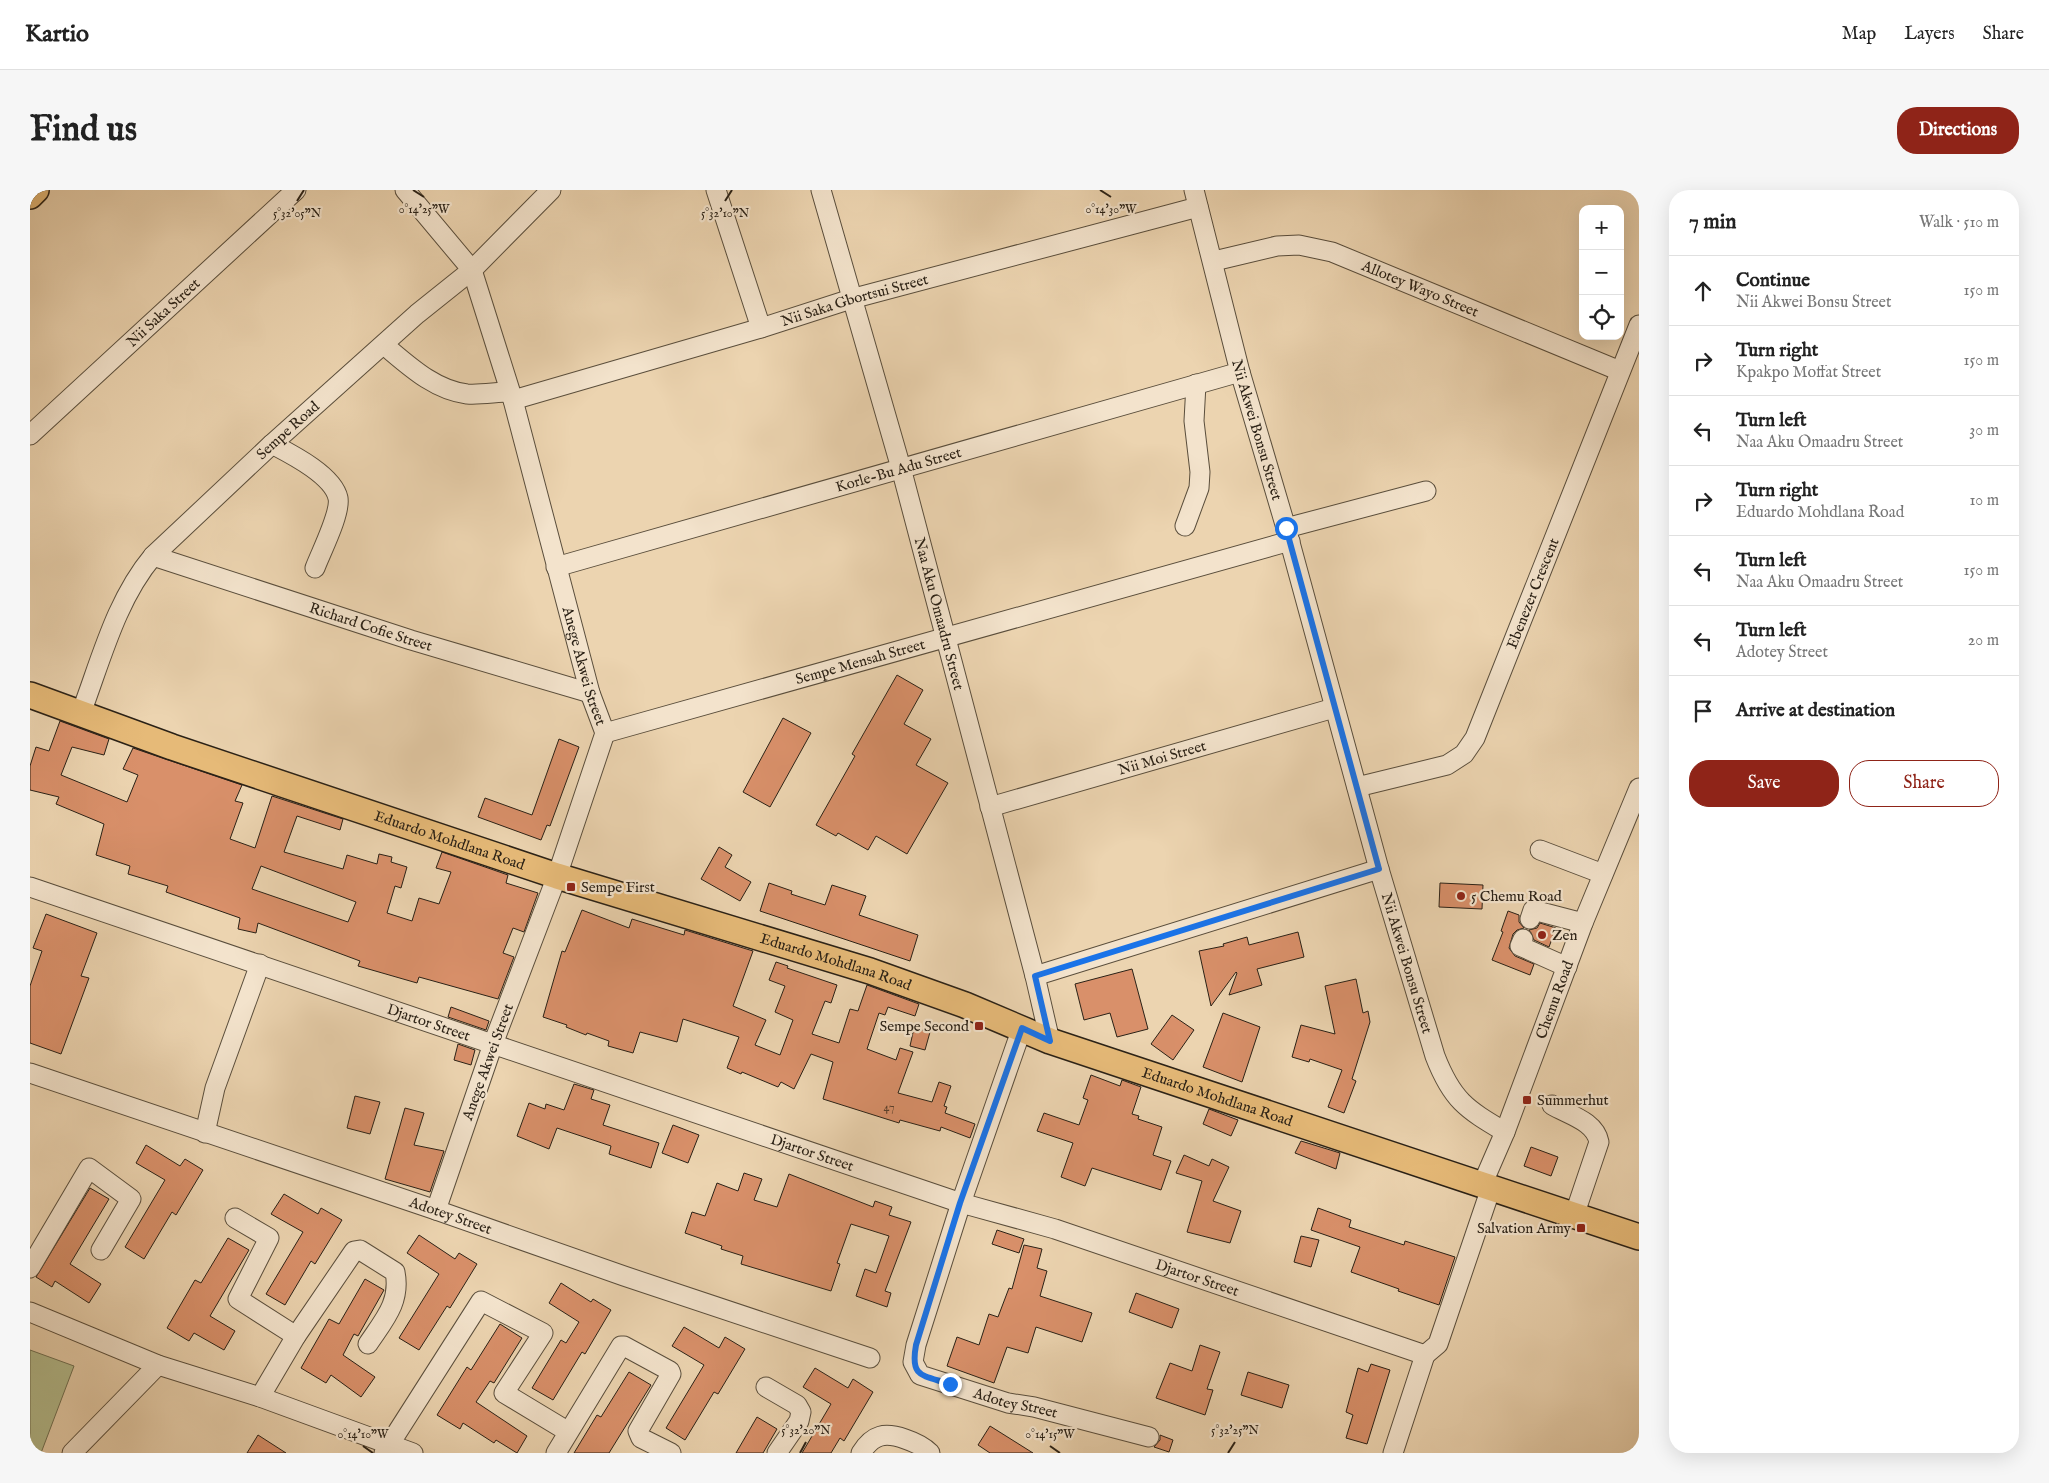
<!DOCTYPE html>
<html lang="en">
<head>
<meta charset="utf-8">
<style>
  :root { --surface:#fff; --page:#f6f6f6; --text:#222; --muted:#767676; --line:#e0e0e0; --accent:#8f2418 }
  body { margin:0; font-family:"IM FELL English",serif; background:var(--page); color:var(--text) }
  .controls { position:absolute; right:15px; top:15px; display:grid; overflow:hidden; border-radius:10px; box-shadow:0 5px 20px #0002 }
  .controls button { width:45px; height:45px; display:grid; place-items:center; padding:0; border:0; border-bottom:1px solid var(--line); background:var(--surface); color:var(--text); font:25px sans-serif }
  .stop { position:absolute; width:15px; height:15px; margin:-11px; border:4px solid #1a73e8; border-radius:50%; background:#fff }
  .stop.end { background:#1a73e8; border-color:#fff; box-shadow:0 1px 5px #0008 }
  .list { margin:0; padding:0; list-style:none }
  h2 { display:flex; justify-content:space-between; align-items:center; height:65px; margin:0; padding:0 20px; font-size:21px }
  h2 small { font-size:16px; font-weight:400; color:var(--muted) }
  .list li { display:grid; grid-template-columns:32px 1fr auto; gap:15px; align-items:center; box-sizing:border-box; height:70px; padding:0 20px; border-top:1px solid var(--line) }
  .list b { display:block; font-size:19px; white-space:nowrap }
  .list p { margin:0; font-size:16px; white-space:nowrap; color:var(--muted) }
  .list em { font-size:16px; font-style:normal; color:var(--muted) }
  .actions { display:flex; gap:10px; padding:15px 20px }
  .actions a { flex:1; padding:11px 0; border:1px solid var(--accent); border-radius:20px; text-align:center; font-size:18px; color:var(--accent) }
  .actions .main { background:var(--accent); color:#fff }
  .icon { flex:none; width:28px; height:28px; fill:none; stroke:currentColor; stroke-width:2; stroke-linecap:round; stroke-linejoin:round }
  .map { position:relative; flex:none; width:1609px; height:1263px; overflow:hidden; border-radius:20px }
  header { display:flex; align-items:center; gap:30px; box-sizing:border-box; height:70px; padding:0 25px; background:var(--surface); border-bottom:1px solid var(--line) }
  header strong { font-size:24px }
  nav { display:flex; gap:28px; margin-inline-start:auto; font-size:18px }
  .intro { display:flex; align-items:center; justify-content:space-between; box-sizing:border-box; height:120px; padding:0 30px }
  h1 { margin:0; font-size:35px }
  .button { padding:12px 22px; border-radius:20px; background:var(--accent); color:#fff; font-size:18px; font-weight:700 }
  main { display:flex; gap:30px; padding:0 30px }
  aside { flex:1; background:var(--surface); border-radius:20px; box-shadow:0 5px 20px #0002 }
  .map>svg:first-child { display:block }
</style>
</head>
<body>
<header>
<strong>Kartio</strong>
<nav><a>Map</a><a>Layers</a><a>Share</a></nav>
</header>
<div class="intro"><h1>Find us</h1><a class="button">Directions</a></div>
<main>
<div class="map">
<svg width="1609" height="1263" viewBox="0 0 1609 1263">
  <rect width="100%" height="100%" fill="#ecd4b0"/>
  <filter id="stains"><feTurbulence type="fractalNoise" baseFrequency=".004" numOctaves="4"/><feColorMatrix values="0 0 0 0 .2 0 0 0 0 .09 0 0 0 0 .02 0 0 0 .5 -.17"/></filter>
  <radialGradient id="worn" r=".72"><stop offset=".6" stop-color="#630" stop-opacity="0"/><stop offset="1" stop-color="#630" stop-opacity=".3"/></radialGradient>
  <path fill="#b4bd8e" stroke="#6f6f52" d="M 0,1160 L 44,1176 L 11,1263 L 0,1263 Z"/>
  <path fill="#d9906a" stroke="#2a2116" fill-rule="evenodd" d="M 867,485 L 893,500 L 874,534 L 901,549 L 886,575 L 918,593 L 877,664 L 846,646 L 838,660 L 808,643 L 806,646 L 786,635 L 825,566 L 822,564 Z
    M 753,528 L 781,543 L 740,617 L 713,602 Z
    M 30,531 L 79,549 L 74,565 L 42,557 L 31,585 L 97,612 L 108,585 L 93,579 L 103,558 L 212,595 L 205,611 L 213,613 L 200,649 L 225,658 L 242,606 L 313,629 L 310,640 L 267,626 L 254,662 L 313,679 L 317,665 L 347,674 L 349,664 L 362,667 L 361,672 L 377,677 L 371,698 L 365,696 L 357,723 L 382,731 L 389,708 L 409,714 L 421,682 L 406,678 L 412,662 L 478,685 L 476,693 L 508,703 L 494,742 L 483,738 L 473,763 L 484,767 L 468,809 L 389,787 L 387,793 L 328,776 L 330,771 L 228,733 L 226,743 L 208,739 L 210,728 L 136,702 L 138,696 L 98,684 L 100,676 L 66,665 L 74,634 L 26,614 L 29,607 L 0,600 L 0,576 L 6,557 L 19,561 ZM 231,676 L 326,712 L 318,732 L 222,699 Z
    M 529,549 L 549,557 L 520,636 L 517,635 L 511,650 L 448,627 L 455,608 L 502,625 Z
    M 689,657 L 702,665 L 695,677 L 721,692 L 710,711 L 671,689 Z
    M 739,693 L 762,701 L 761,704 L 795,715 L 802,695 L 836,706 L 829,725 L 888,745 L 880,771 L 730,721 Z
    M 1410,693 L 1453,695 L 1452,719 L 1409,717 Z
    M 552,720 L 599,738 L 602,729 L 654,745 L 655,740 L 723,761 L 703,816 L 736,830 L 725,855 L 750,865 L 763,830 L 745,822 L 755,796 L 739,790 L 746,772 L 758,776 L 757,778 L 807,795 L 801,813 L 795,811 L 782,844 L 809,853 L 820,819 L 828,821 L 837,795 L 889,814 L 885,826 L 858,817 L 855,825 L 849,823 L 837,859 L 866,870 L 870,858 L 883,862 L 868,903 L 902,912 L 909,892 L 921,896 L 914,916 L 917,917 L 915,923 L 945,934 L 940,948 L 911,937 L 910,941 L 870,930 L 869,933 L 793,909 L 803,872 L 781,864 L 764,899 L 751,892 L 748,897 L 712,882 L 711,884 L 697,878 L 709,847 L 653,829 L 647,852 L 610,842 L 603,863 L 578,856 L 579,851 L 557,843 L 556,845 L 536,837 L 537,835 L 513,827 L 532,761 L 535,762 Z
    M 1478,721 L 1489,725 L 1489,732 L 1494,738 L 1487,740 L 1483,744 L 1479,758 L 1485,766 L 1504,774 L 1500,785 L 1462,770 L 1473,742 L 1471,741 Z
    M 16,724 L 67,743 L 51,786 L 59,788 L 31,864 L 0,853 L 0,796 L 12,761 L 3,758 Z
    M 1510,733 L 1526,738 L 1519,757 L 1504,750 L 1499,740 L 1507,738 Z
    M 1268,742 L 1274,767 L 1227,779 L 1232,795 L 1199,805 L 1207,783 L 1206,782 L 1181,816 L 1169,761 L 1194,756 L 1193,754 L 1217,747 L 1219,755 Z
    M 1102,779 L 1118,839 L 1087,847 L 1080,823 L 1054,830 L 1045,794 Z
    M 1326,789 L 1333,823 L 1338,821 L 1340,832 L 1322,889 L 1326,891 L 1314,923 L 1298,917 L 1312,880 L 1280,869 L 1279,872 L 1262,867 L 1271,835 L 1305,844 L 1295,796 Z
    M 421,817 L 459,831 L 456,840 L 418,827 Z
    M 1193,823 L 1230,837 L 1212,892 L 1173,877 Z
    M 1142,825 L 1164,840 L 1143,870 L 1121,854 Z
    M 884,838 L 900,842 L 895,860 L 880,856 Z
    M 428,854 L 445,860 L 441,875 L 424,870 Z
    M 1061,885 L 1090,896 L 1092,890 L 1111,897 L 1102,924 L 1109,926 L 1108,929 L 1132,937 L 1123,965 L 1141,971 L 1131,1000 L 1062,978 L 1055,996 L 1031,987 L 1043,953 L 1007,941 L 1014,923 L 1049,935 L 1058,910 L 1053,908 Z
    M 544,894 L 564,900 L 561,909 L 580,915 L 573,935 L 629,953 L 621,978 L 579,964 L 581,956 L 527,938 L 519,959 L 487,946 L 499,913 L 515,919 L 516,914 L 534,920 Z
    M 325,906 L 350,912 L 340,944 L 317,938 Z
    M 375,918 L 394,923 L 384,955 L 414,961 L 400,1002 L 355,989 Z
    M 1179,919 L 1208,930 L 1201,946 L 1173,934 Z
    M 643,935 L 669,945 L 658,973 L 632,963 Z
    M 1271,951 L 1310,963 L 1306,979 L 1265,963 Z
    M 116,955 L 150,976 L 155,969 L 173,980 L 146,1025 L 142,1022 L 114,1069 L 95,1057 L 135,990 L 106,973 Z
    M 1501,957 L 1528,967 L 1521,986 L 1494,976 Z
    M 1154,965 L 1179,976 L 1182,969 L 1199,977 L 1183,1011 L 1211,1021 L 1200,1053 L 1157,1042 L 1172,991 L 1146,983 Z
    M 714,983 L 732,989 L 724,1010 L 747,1017 L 759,984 L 843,1017 L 845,1011 L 862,1017 L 859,1025 L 881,1032 L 855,1101 L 861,1103 L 857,1117 L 826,1106 L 835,1079 L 846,1083 L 859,1046 L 821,1034 L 807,1073 L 810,1074 L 801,1101 L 711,1074 L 713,1066 L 691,1059 L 692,1056 L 655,1043 L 662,1022 L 675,1026 L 687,993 L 708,1001 Z
    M 60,998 L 79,1009 L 40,1074 L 71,1094 L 59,1113 L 25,1091 L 22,1097 L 6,1087 Z
    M 254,1004 L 288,1024 L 291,1018 L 312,1030 L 285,1074 L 281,1071 L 255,1115 L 236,1104 L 273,1042 L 241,1024 Z
    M 1288,1018 L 1321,1030 L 1319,1037 L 1374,1055 L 1375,1051 L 1425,1067 L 1409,1115 L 1368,1101 L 1369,1099 L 1321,1082 L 1330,1057 L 1281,1040 Z
    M 967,1040 L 994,1049 L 989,1063 L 962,1054 Z
    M 389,1045 L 425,1069 L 429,1063 L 447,1074 L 420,1118 L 417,1116 L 389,1160 L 369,1148 L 409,1084 L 377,1063 Z
    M 1271,1046 L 1289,1050 L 1281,1077 L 1264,1072 Z
    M 198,1048 L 219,1060 L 180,1126 L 205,1141 L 194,1160 L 164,1143 L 159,1151 L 137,1138 L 165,1090 L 171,1093 Z
    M 994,1055 L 1012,1059 L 1007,1078 L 1017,1081 L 1010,1106 L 1062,1123 L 1052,1152 L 1006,1137 L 998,1163 L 977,1157 L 964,1193 L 917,1176 L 927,1147 L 949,1155 L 959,1124 L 968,1127 L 979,1098 L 982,1099 Z
    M 335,1089 L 354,1100 L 328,1146 L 324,1144 L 313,1165 L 345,1187 L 331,1207 L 301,1185 L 296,1193 L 271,1178 L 299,1129 L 309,1134 Z
    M 531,1093 L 561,1112 L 563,1109 L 581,1120 L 555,1164 L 552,1162 L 523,1210 L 502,1198 L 531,1150 L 536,1153 L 549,1132 L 519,1113 Z
    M 1106,1103 L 1149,1119 L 1142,1138 L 1099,1122 Z
    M 470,1134 L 492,1148 L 464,1193 L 460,1191 L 446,1212 L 497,1246 L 487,1263 L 466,1250 L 464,1253 L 433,1233 L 430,1239 L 407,1225 L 437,1177 L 441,1180 Z
    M 654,1137 L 689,1158 L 695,1147 L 715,1159 L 688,1204 L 684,1202 L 655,1250 L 636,1238 L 674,1175 L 642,1156 Z
    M 1170,1155 L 1190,1162 L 1177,1199 L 1183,1200 L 1175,1225 L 1126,1208 L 1140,1173 L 1162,1181 Z
    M 1341,1174 L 1360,1180 L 1337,1254 L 1316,1248 L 1323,1225 L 1316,1222 L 1328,1178 L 1338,1182 Z
    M 785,1178 L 818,1198 L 823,1189 L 843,1202 L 814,1251 L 810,1248 L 801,1263 L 772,1263 L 801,1214 L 773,1197 Z
    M 599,1182 L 621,1195 L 579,1263 L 544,1263 L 567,1225 L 571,1227 Z
    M 1218,1182 L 1259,1195 L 1252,1218 L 1211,1205 Z
    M 727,1227 L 747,1239 L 733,1263 L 706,1263 Z
    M 960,1236 L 1003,1263 L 960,1263 L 948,1255 Z
    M 228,1245 L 256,1263 L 217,1263 Z
    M 1130,1245 L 1143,1250 L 1139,1262 L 1124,1257 L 1130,1250 Z"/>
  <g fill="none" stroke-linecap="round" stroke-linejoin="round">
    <g stroke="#5a4e3c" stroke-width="21">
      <g id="minor">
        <path id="s1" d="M 375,0 L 442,80 L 483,210 L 560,503 L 575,543 L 527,686 L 463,854 L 406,1020"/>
        <path d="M 686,0 L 731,138"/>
        <path id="s2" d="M 791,0 L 871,278 L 1005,786 L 1020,851"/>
        <path id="s3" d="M 1164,0 L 1210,182 L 1256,338 L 1349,679 L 1405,866 C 1422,910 1436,919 1475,942"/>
        <path id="s4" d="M 1184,71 L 1247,56 L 1269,55 L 1302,62 L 1590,181"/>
        <path d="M 354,155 C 378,175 404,200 437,204 C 451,205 467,202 480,202"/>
        <path id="s5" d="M 483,210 L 731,138 L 821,109 L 1168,17"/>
        <path id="s6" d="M 0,245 L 266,0"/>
        <path d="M 242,254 C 261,264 303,285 308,308 C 311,323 291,362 285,378"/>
        <path d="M 1155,336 L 1169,298 L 1170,282 L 1164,231 L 1166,194"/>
        <path d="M 1256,338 L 1396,301"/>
        <path id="s7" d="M 123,366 L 381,450 L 560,503"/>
        <path id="s8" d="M 526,377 L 1210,182"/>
        <path id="s9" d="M 51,523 C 71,470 86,410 123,366 L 242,254 L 387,124 L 442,80 L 521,0"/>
        <path id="s10" d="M 575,543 L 1260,351"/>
        <path id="s11" d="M 1327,597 L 1417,575 L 1434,564 L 1445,548 L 1609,135"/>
        <path id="s12" d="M 960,617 L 1304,518"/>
        <path d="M 1510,660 L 1573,684"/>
        <path id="s13" d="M 0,697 L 931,1013 L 1025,1039 L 1395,1165 L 1408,1154 L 1461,998"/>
        <path d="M 1500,729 L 1503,720 L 1553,733"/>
        <path d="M 1493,749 L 1490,756 L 1537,777"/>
        <path d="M 1005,786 L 1349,679"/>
        <path id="s14" d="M 992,838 L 931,1013 L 886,1155 L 883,1172 L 890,1185 L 978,1213 L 1004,1217 L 1119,1247"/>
        <path id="s15" d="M 0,883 L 406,1020 L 594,1086 L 840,1168"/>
        <path d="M 1522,915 C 1539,925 1565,931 1569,952 L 1544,1026"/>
        <path d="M 175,943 L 185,898 L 230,774"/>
        <path id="s16" d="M 1452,995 L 1475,942 L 1553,733 L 1609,598"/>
        <path d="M 205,1028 L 239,1048 L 208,1109 L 266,1146"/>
        <path d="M 0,1078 L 59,978 L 101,1009 L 71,1060"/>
        <path d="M 0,1122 L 128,1175 L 230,1207 L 383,1263"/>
        <path d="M 736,1197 L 767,1215 L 771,1222 L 769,1231 L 747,1263"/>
        <path d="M 230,1207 L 266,1146 L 324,1061 L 330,1060 L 365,1082 C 371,1112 354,1130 338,1154"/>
        <path d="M 42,1263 L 128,1175"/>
        <path d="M 354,1263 L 451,1111 L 513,1143 L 474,1203 L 537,1241"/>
        <path d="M 526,1263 L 591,1156 L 594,1156 L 640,1181 L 641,1184 L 608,1241 L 611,1248 L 641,1263"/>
        <path d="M 831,1263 C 843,1244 855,1242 875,1249 C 884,1252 894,1257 900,1263"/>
        <path d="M 1363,1263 L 1395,1165"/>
      </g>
    </g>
    <g stroke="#2a2116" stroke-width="28">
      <g id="major">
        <path d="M 0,6 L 6,0"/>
        <path id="s17" d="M 0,505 L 142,557 L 527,686 L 840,781 L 935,815 L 1020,851 L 1609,1047"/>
      </g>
    </g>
    <use href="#minor" stroke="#f3e3cc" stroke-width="19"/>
    <use href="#major" stroke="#e6ba78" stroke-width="25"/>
  </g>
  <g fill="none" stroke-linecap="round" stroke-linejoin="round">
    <path stroke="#1a73e8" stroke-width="6" d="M 920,1194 C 892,1185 880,1188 886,1155 L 930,1013 L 992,838 L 1020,851 L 1005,786 L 1349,679 L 1256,338"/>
  </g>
  <path fill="none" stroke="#2a2116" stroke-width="2" d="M 383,0 L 394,7M 1070,0 L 1081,7M 267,11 L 274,0M 695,11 L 702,0M 333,1256 L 343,1263M 1020,1256 L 1030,1263M 770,1263 L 776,1252M 1198,1263 L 1205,1252"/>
  <g fill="#8f2418" stroke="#f3e3cc" stroke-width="2">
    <rect x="536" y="692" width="10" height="10" rx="2.5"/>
    <circle cx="1431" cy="706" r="5"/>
    <circle cx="1512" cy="745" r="5"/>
    <rect x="944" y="831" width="10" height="10" rx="2.5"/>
    <rect x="1492" y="905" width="10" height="10" rx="2.5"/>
    <rect x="1546" y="1033" width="10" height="10" rx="2.5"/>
  </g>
  <g text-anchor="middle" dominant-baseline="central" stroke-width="4.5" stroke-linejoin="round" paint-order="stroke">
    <g font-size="12" fill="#563d2b">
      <text x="859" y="917">47</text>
    </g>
    <g font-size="15" fill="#2a2116" stroke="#f3e3cc">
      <text stroke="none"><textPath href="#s4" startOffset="216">Allotey Wayo Street</textPath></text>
      <text stroke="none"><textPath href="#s5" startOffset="356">Nii Saka Gbortsui Street</textPath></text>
      <text stroke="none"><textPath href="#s6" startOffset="181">Nii Saka Street</textPath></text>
      <text stroke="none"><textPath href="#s3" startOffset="248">Nii Akwei Bonsu Street</textPath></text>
      <text stroke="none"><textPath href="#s9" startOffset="358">Sempe Road</textPath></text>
      <text stroke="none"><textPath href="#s8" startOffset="356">Korle-Bu Adu Street</textPath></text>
      <text stroke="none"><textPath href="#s11" startOffset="288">Ebenezer Crescent</textPath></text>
      <text stroke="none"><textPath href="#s2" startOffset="440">Naa Aku Omaadru Street</textPath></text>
      <text stroke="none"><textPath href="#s7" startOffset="229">Richard Cofie Street</textPath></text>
      <text stroke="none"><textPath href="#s10" startOffset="265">Sempe Mensah Street</textPath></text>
      <text stroke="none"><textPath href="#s1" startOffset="516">Anege Akwei Street</textPath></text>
      <text stroke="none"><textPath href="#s12" startOffset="179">Nii Moi Street</textPath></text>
      <text stroke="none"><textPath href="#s17" startOffset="444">Eduardo Mohdlana Road</textPath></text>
      <text stroke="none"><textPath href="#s17" startOffset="849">Eduardo Mohdlana Road</textPath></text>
      <text stroke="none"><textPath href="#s3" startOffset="802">Nii Akwei Bonsu Street</textPath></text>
      <text stroke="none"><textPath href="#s16" startOffset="199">Chemu Road</textPath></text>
      <text stroke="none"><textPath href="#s13" startOffset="421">Djartor Street</textPath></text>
      <text transform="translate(458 872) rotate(-70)">Anege Akwei Street</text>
      <text stroke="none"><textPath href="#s17" startOffset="1254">Eduardo Mohdlana Road</textPath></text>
      <text stroke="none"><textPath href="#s13" startOffset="826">Djartor Street</textPath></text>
      <text stroke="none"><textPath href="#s15" startOffset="444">Adotey Street</textPath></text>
      <text stroke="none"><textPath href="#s13" startOffset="1231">Djartor Street</textPath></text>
      <text stroke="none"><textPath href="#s14" startOffset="466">Adotey Street</textPath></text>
    </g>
    <g font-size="15" fill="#2a2116" stroke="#f3e3cc" text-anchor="start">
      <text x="551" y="697">Sempe First</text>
      <text x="1441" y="706">5 Chemu Road</text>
      <text x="1522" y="745">Zen</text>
      <text x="939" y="836" text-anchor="end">Sempe Second</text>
      <text x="1507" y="910">Summerhut</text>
      <text x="1541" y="1038" text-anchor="end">Salvation Army</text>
    </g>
  </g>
  <g font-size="12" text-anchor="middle" fill="#2a2116" stroke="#f3e3cc" stroke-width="4.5" stroke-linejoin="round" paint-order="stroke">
    <text x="394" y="23">0°14'25"W</text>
    <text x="1081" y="23">0°14'30"W</text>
    <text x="267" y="27">5°32'05"N</text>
    <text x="695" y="27">5°32'10"N</text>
    <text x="776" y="1244">5°32'20"N</text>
    <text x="1205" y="1244">5°32'25"N</text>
    <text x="333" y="1248">0°14'10"W</text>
    <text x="1020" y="1248">0°14'15"W</text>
  </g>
  <rect width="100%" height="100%" filter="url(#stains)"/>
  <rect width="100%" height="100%" fill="url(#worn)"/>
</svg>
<div class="controls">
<button>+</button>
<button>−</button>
<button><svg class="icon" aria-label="locate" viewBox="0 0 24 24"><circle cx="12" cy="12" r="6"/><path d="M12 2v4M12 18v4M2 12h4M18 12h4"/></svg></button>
</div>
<div class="stop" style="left:1256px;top:338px"></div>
<div class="stop end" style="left:920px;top:1194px"></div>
</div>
<aside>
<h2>7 min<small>Walk · 510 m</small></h2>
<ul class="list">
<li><svg class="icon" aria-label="ahead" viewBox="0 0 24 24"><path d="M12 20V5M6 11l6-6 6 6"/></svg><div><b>Continue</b><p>Nii Akwei Bonsu Street</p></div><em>150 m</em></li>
<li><svg class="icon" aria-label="right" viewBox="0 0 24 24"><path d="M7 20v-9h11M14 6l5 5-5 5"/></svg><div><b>Turn right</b><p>Kpakpo Moffat Street</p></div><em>150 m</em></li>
<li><svg class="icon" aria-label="left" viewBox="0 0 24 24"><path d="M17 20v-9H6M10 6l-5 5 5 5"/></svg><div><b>Turn left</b><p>Naa Aku Omaadru Street</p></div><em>30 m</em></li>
<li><svg class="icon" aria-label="right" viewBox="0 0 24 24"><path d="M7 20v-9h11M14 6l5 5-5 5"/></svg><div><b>Turn right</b><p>Eduardo Mohdlana Road</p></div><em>10 m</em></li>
<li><svg class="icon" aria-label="left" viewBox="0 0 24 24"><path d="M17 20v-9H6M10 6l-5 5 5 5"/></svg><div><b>Turn left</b><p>Naa Aku Omaadru Street</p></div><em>150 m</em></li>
<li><svg class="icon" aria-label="left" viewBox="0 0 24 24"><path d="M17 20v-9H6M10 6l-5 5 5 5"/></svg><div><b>Turn left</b><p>Adotey Street</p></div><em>20 m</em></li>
<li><svg class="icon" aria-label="arrive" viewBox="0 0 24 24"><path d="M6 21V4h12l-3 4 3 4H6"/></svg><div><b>Arrive at destination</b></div></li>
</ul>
<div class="actions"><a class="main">Save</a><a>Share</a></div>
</aside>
</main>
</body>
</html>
